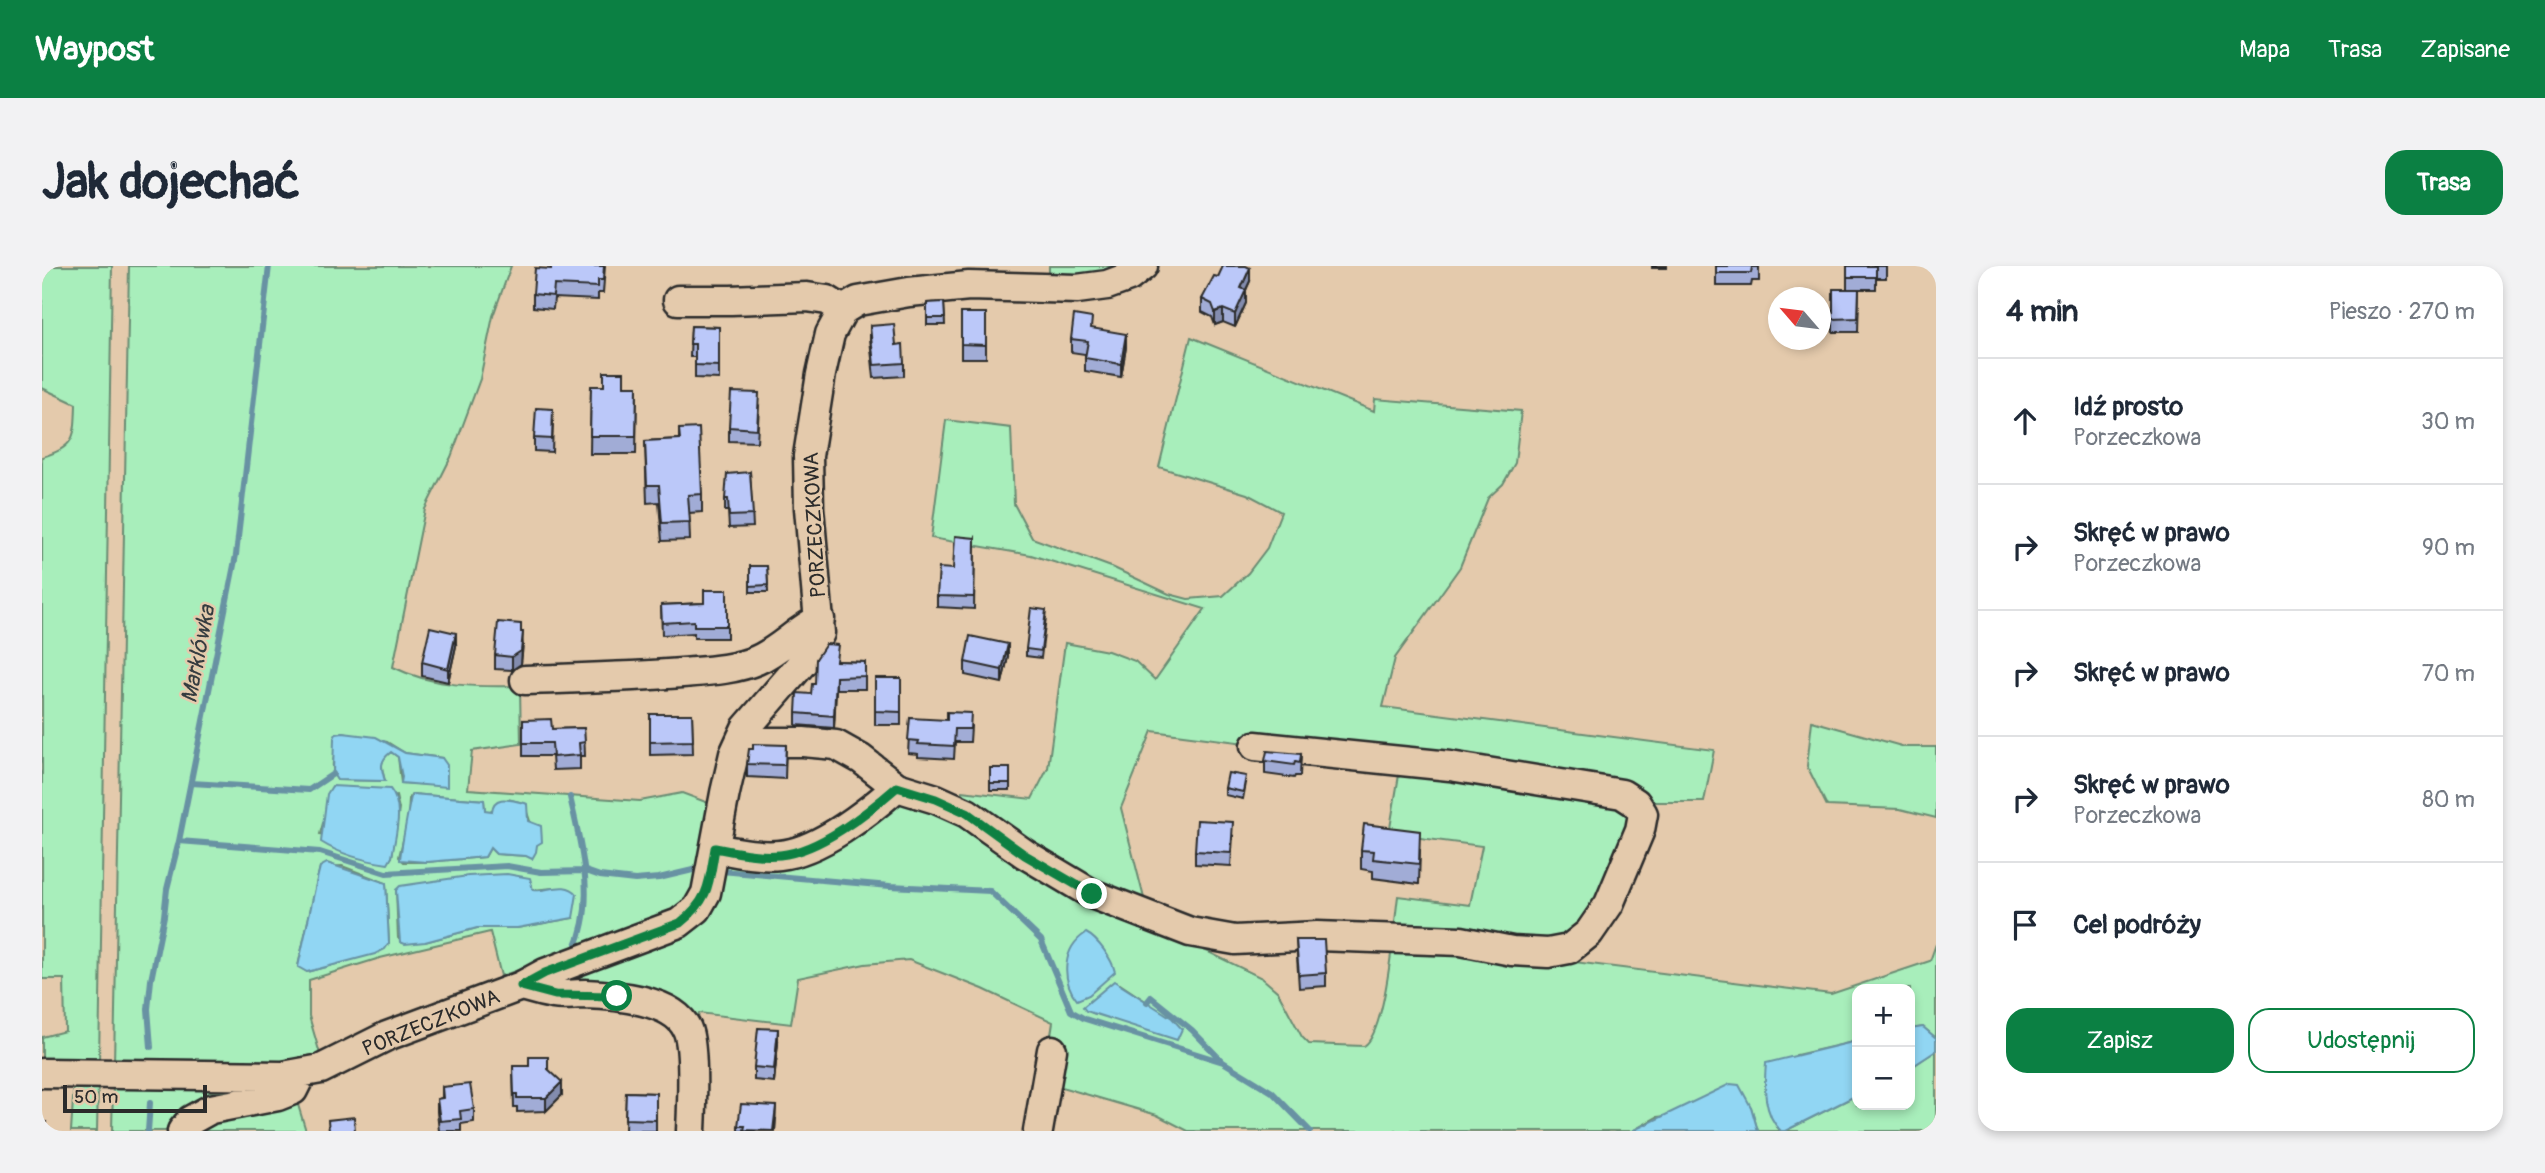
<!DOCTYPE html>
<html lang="pl">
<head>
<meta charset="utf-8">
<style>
  :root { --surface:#fff; --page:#f2f2f3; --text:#1f2937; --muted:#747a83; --line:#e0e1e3; --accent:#0b8043 }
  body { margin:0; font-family:Pangolin,sans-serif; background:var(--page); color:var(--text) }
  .controls { position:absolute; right:21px; bottom:21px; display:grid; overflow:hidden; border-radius:14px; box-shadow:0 4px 10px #0003 }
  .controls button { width:63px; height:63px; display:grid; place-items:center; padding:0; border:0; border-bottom:2px solid var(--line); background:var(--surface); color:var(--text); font:35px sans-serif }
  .compass { position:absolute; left:1726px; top:21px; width:63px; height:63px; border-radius:50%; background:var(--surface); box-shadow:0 4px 10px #0003; rotate:298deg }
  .scale { position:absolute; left:21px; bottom:18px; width:144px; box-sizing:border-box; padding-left:7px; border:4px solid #2b2b2b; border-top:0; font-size:19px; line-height:24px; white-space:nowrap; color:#2b2b2b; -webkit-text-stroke:5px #e4caac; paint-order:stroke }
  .stop { position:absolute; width:21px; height:21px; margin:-16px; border:5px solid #0b8043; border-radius:50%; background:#fff }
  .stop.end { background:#0b8043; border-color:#fff; box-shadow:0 2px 7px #0008 }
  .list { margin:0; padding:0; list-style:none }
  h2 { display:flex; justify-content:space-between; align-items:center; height:91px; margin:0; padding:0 28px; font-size:30px }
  h2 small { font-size:23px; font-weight:400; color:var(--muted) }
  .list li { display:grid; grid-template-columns:46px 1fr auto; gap:21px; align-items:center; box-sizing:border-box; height:126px; padding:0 28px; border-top:2px solid var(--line) }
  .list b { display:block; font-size:26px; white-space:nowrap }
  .list p { margin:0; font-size:23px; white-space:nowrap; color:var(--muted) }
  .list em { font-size:23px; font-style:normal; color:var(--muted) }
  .actions { display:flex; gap:14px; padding:21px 28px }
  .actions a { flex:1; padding:16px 0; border:2px solid var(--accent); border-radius:21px; text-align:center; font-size:24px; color:var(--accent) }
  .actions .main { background:var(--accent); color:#fff }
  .icon { flex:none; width:38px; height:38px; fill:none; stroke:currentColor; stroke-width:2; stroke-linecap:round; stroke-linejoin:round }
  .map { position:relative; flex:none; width:1894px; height:865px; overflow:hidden; border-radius:21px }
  header { display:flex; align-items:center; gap:42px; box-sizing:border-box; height:98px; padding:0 35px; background:var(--accent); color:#fff }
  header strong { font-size:33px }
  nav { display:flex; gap:38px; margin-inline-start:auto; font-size:24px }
  .intro { display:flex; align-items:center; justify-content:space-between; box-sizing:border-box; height:168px; padding:0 42px }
  h1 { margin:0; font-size:49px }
  .button { padding:18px 32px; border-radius:21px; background:var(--accent); color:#fff; font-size:24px; font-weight:700 }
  main { display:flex; gap:42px; padding:0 42px }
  aside { flex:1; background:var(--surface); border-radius:21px; box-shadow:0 4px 10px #0003 }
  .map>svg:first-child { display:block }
</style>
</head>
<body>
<header>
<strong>Waypost</strong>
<nav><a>Mapa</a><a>Trasa</a><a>Zapisane</a></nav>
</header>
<div class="intro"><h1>Jak dojechać</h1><a class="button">Trasa</a></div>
<main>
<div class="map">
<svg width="1894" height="865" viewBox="0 0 1894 865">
  <rect width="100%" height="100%" fill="#e4caac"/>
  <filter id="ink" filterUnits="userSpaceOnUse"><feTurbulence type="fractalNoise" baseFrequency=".0143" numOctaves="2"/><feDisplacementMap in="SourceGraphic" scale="14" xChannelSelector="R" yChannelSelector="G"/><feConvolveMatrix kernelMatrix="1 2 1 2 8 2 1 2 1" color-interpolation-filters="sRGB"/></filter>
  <g filter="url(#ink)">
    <path fill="#a8eebb" stroke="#6a8c73" stroke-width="2" fill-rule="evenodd" d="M 0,0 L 70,0 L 57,797 L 0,801 L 0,771 L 23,765 L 22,713 L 0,713 L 0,191 C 34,181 33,170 34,138 L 0,122 Z
      M 87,0 L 469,0 L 451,50 L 438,113 L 409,191 L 383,243 L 351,401 C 391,421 434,421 478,420 L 479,478 L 430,485 L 426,523 L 598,535 L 640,527 L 669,538 L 658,612 L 637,648 L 459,710 L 448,666 L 338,692 L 267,714 L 267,750 L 278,788 L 244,800 L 72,798 ZM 301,467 L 345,476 L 363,487 L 400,492 L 405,520 L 359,517 L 356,491 L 349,486 C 336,495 340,502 343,515 L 295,514 C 285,499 295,481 301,467 ZM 370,528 L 442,534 L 443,545 L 448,545 L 466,533 L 482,537 L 489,558 L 484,590 L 454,588 L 448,582 L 443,591 L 385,596 L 362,596 L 357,591 L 366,553 L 367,533 ZM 354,530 L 357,543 L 350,591 L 278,568 L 281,557 ZM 300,600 L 344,617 L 347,677 L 305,695 L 265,706 L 256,700 L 278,601 ZM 488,618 L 490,624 L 511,622 L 531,652 L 475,662 L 435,662 L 383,676 L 356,672 L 354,624 Z
      M 1007,0 L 1084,0 L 1072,7 L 1007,14 Z
      M 1149,71 L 1332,145 L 1333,133 L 1479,145 L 1473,197 L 1461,218 L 1446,232 L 1418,301 L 1353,392 L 1341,441 L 1672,484 L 1662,536 L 1609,536 L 1576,602 L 1524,695 L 1789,728 L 1888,695 L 1894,678 L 1894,772 L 1881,761 L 1868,763 L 1868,723 L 1815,723 L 1815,775 L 1754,789 L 1735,861 L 1739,865 L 1716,865 L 1709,841 L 1615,851 L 1590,865 L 1146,865 L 1115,849 L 1009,818 L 1008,775 L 1011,756 L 941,723 L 867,694 L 823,698 L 756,712 L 749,758 L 657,747 L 656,752 L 642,746 L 533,722 L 514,711 L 643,664 L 679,592 L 757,593 L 865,533 L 917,538 L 920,525 L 990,533 L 1006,502 L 1023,377 L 1066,385 L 1093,395 L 1113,414 L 1163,343 L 989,289 L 889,272 L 904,154 L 969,162 L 972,238 L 990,272 L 1072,302 L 1127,328 L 1146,333 L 1181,330 L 1206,307 L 1225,282 L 1239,246 L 1205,228 L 1117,201 ZM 1110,465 L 1359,497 L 1347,568 L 1440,580 L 1428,639 L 1356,630 C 1352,659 1344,767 1322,780 L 1267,778 L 1260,771 L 1236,726 L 1220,712 L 1162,684 L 1104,640 L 1079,542 ZM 1078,718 L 1105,736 C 1085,743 1059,759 1042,741 Z
      M 1770,455 L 1863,481 L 1894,481 L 1894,552 L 1858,543 L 1785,540 L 1765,500 Z
      M 1894,785 L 1894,865 L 1743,865 L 1815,829 L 1815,839 L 1868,839 L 1868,802 Z
      M 32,818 L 56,818 L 55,865 L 29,865 Z
      M 71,818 L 235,822 L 253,829 L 264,865 L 70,865 Z"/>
    <path fill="#91d6f3" stroke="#6892a3" stroke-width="2" d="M 301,467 L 334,471 L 363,487 L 400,492 L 405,499 L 405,521 L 359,517 L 360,511 L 356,491 L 349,486 C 337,495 339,502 343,515 L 295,514 L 291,508 L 292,472 L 294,468 Z
      M 290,520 L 348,523 C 363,541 353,570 350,591 L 346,598 C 324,595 298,588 279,576 L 285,528 Z
      M 370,528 L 442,534 L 443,544 L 450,545 C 452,527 470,535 483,537 L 485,538 L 486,555 L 499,560 L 500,576 L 495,579 L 494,586 L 490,593 L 484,590 L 454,588 L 448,582 L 443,591 L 385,596 L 358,594 C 358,590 368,531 370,528 Z
      M 285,597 L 344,617 L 347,677 L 343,683 L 333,688 L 265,706 L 256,701 L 275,613 L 278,601 Z
      M 465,608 L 488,612 L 491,624 C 505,626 524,614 535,628 L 531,652 L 475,662 L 435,662 L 383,676 L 363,678 L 358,676 L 354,624 L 358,620 L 426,610 Z
      M 1044,667 C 1056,673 1070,693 1073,706 L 1047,729 L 1035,734 C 1019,714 1020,682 1044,667 Z
      M 1072,715 L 1130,752 L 1140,763 L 1135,774 L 1044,745 L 1041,741 Z
      M 1881,761 L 1894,772 L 1894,785 L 1868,802 L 1868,763 Z
      M 1815,775 L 1815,829 L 1743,865 L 1739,865 C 1721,848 1722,820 1724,797 Z
      M 1688,818 L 1697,819 L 1709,841 L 1716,865 L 1590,865 Z"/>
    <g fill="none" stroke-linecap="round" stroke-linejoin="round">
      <path stroke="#6892a3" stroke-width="6" d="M 149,517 L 267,524 L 291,508
        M 528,531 C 539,580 555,636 532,684
        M 137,575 L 278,586 L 344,607 L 465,600 L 499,606 L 544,605 L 558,610 L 593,614 L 617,612 L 655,603
        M 679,605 L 848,620 L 948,625 L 999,674 L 1029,745 L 1043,753 L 1181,796
        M 1105,736 L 1109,731 L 1150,764 L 1181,796 L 1230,826 L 1268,865
        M 109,781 L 106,743 L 109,714 L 122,650 L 125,623 L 137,575 L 194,289 L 227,0
        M 106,865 L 108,837"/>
      <g stroke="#2b2b2b" stroke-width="33">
        <path id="minor" d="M 636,34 L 689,34 L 765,31 L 785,34 L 801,44
          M 483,414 C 536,412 588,411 640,407 C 664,405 692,404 715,394 C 738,384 755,364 778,353
          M 699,473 L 718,476 L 761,476 L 794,479 L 819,493 L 855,521 L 894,533 L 925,547 L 983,588 L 1050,628 L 1148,666 L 1193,674 L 1275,670 L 1419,675 L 1470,685 L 1506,687 L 1527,683 L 1547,667 L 1567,638 L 1598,564 L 1601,548 L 1594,537 L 1580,528 L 1408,500 L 1213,480
          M 673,582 C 694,586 716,591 738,589 C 778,585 825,547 855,521
          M 479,720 C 490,723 500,726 511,728 C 521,730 532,728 543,728 C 572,729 631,733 645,763 C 653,781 650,844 649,865
          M 0,807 L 241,810 L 279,803 L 345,770 L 479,720 L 503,707 L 637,657 L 655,643 L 664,627 L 683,527 L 692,488 L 704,462 L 762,395 L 778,367 L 767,242 L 766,190 L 779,108 L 788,68 L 801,44 L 816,35 L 867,26 L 927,20 L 1035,23 L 1065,19 L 1087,11 L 1101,0
          M 140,865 L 149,854 L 169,843 L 236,830 L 251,824 L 259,808
          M 996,865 L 1010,784"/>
      </g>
      <use href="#minor" stroke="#e4caac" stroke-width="28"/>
    </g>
    <path fill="#a1acd6" stroke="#2b2b2b" stroke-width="2" d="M 524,0 L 563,0 L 561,27 L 556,27 L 556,34 L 512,32 L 511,43 L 491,41 L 491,28 Z
      M 1610,0 L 1625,0 L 1625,2 L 1610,2 Z
      M 1674,0 L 1717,0 L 1717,15 L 1710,15 L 1709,20 L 1674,20 Z
      M 1805,0 L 1844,0 L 1844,12 L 1834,12 L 1834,23 L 1805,23 Z
      M 1176,11 L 1208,15 L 1204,24 L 1204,37 L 1193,61 L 1181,56 L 1173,59 L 1170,51 L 1160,46 L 1160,33 Z
      M 1791,23 L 1817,23 L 1816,66 L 1791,66 Z
      M 902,36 L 903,59 L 885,59 L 885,37 Z
      M 919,47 L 944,47 L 944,92 L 919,92 Z
      M 649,60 L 677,61 L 677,113 L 653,112 L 653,91 L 648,91 Z
      M 828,60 L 854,79 L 862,97 L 862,110 L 832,112 L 828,73 Z
      M 1050,63 L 1084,81 L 1079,111 L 1043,105 L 1043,88 L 1029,86 L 1029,73 Z
      M 549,120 L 595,120 L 594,188 L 548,188 Z
      M 717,140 L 715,176 L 687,175 L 687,161 Z
      M 511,156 L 510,186 L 492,185 L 492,172 Z
      M 637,163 L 660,228 L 660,246 L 647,247 L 648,274 L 620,275 L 617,236 L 605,237 L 603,175 L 637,173 Z
      M 708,206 L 711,261 L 687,262 L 686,245 L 683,245 L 683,233 Z
      M 933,272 L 932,343 L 895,341 L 895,330 L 911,303 Z
      M 708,300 L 725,300 L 726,326 L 708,326 Z
      M 685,324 L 685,372 L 652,372 L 652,367 L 620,369 L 619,339 L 662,337 Z
      M 1004,351 L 999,392 L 984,390 L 984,383 Z
      M 479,366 L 481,379 L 479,398 L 470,404 L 453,403 L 453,389 Z
      M 414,380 L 406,416 L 380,410 L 380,396 Z
      M 966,391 L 960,417 L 923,409 L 923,396 Z
      M 795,395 L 823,396 L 823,423 L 794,423 L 792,462 L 754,459 L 754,447 Z
      M 833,412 L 859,412 L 859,459 L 833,459 Z
      M 608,448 L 650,448 L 651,488 L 608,489 Z
      M 868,452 L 929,460 L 928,476 L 913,476 L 912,493 L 876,491 L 876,488 L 866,487 Z
      M 481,454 L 510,463 L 542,462 L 543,490 L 538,490 L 538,503 L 511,504 L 510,490 L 481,490 Z
      M 744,479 L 743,513 L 705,511 L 705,498 Z
      M 1259,488 L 1258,510 L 1253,510 L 1252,512 L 1223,508 L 1223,495 Z
      M 948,502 L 968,502 L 968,524 L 948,524 Z
      M 1204,517 L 1201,533 L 1183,529 L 1183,522 Z
      M 1191,570 L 1189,600 L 1153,598 L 1153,585 Z
      M 1319,584 L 1378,584 L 1377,618 L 1331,612 L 1331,605 L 1319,603 Z
      M 1254,674 L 1284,707 L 1284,720 L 1257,722 Z
      M 736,777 L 732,816 L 712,814 L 712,801 Z
      M 471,800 L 506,803 L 520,829 L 504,845 L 475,846 L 475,841 L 472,841 Z
      M 400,821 L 432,843 L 432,856 L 419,858 L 419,865 L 397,865 L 395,846 L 395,833 L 400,832 Z
      M 584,826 L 614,827 L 614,865 L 583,865 Z
      M 734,853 L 733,865 L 696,865 L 696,860 Z"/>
    <path fill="#838cae" stroke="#2b2b2b" stroke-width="2" d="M 1208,2 L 1208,15 L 1200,32 L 1204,24 L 1204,37 L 1193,61 L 1193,48 L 1199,22 Z
      M 1181,43 L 1181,56 L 1173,59 L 1173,46 Z
      M 1084,68 L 1084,81 L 1079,111 L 1079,98 Z
      M 481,366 L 479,398 L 470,404 L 470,391 Z
      M 414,367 L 414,380 L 406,416 L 406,403 Z
      M 966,378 L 966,391 L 960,417 L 960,404 Z
      M 794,411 L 794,423 L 792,462 L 792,450 Z
      M 736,763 L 736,777 L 732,816 L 732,803 Z
      M 520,816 L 520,829 L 504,845 L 504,832 Z
      M 734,840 L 733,865 L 731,865 Z"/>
    <path fill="#bbc8f9" stroke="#2b2b2b" stroke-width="2" d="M 509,0 L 562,0 L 561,14 L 556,14 L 556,21 L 512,19 L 511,30 L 491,28 L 493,2 L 509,3 Z
      M 1181,0 L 1204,0 L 1208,2 L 1199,22 L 1204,24 L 1193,48 L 1181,43 L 1173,46 L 1170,38 L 1160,33 L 1172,10 L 1176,11 Z
      M 1674,0 L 1717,0 L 1717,1 L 1710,1 L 1709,7 L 1674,7 Z
      M 1805,0 L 1834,0 L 1834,11 L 1805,11 Z
      M 1791,23 L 1817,23 L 1816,52 L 1791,53 Z
      M 902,36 L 903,52 L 885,52 L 885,37 Z
      M 919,47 L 944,47 L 944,79 L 919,78 Z
      M 1032,49 L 1050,52 L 1049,62 L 1084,68 L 1079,98 L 1043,92 L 1046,75 L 1029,73 Z
      M 852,58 L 854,79 L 861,78 L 862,97 L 832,99 L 828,60 Z
      M 649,60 L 677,61 L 677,100 L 653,99 L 653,78 L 648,78 Z
      M 562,106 L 582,106 L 582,120 L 595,120 L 594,170 L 548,170 L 549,120 L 562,120 Z
      M 689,126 L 717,127 L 715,163 L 687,161 Z
      M 494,142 L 511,143 L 510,173 L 492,172 Z
      M 657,162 L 660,228 L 646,229 L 648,256 L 620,257 L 617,219 L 605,219 L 603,175 L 638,173 L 637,163 Z
      M 708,206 L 711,249 L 687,250 L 686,233 L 683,233 L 685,208 Z
      M 913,270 L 933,272 L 932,331 L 895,330 L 897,302 L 911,303 Z
      M 708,300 L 725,300 L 726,319 L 708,320 Z
      M 662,324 L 685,324 L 685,360 L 652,360 L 652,355 L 620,357 L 619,339 L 662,337 Z
      M 989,342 L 1004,344 L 999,385 L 984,383 Z
      M 456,356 L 479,358 L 479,366 L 481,366 L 479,385 L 470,391 L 453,389 Z
      M 388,361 L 414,367 L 406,403 L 380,396 Z
      M 928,370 L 966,378 L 960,404 L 923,396 Z
      M 784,378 L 796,379 L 794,395 L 823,396 L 823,410 L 794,411 L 792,450 L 754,447 L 755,427 L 769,428 L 770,418 L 773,418 L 774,393 Z
      M 833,412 L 859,412 L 859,446 L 833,445 Z
      M 905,446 L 929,447 L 928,463 L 913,463 L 912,480 L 876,478 L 877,475 L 866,474 L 868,452 L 905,454 Z
      M 608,448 L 650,448 L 651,475 L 608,476 Z
      M 509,453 L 510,463 L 542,462 L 543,476 L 537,477 L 538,489 L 511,491 L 510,477 L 481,477 L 481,454 Z
      M 711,478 L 744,479 L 743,499 L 705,498 L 707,483 L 711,483 Z
      M 1225,485 L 1259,488 L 1258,497 L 1253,496 L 1252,499 L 1223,495 Z
      M 948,502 L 968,502 L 968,517 L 948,517 Z
      M 1186,507 L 1204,510 L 1201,526 L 1183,522 Z
      M 1155,554 L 1191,556 L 1189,587 L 1153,585 Z
      M 1322,558 L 1378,565 L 1377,598 L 1331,593 L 1332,585 L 1319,584 Z
      M 1254,674 L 1282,674 L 1284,707 L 1257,709 Z
      M 716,762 L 736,763 L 732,803 L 712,801 Z
      M 487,791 L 506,791 L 506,803 L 520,816 L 504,832 L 475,832 L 475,828 L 472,828 L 471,800 L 487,800 Z
      M 428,818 L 432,843 L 418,845 L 419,853 L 398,855 L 395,833 L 401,832 L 400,821 Z
      M 584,826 L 614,827 L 614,854 L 583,853 Z
      M 699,838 L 734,840 L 731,865 L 702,864 L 703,860 L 696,860 Z
      M 312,851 L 313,865 L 287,865 L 286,854 Z
      M 0,856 L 4,856 L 2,865 L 0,865 Z"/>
  </g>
  <g fill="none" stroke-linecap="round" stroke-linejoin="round" filter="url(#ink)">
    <path stroke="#0b8043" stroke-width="9" d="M 575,730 L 513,729 L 479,720 L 503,707 L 638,657 C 668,633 667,617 673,582 C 694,586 716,591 738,589 C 778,585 825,547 855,521 L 894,533 L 925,547 L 983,589 L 1050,628"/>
  </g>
  <g text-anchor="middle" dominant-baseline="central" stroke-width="5" stroke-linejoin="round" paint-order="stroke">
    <g font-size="21" fill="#2b2b2b" stroke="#e4caac">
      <text transform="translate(773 259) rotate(-93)">PORZECZKOWA</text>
      <text transform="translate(389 757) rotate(-22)">PORZECZKOWA</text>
    </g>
    <g font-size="23" font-style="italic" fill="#353c3f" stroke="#e4caac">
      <text transform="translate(156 388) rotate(-79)">Marklówka</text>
    </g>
  </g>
</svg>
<div class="controls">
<button>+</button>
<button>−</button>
</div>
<svg class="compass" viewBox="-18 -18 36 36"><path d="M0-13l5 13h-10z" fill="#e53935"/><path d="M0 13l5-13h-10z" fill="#747a83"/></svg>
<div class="scale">50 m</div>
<div class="stop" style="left:575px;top:730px"></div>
<div class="stop end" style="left:1050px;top:628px"></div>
</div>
<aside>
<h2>4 min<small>Pieszo · 270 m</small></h2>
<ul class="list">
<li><svg class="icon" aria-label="ahead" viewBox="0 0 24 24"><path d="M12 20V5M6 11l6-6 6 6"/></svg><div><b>Idź prosto</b><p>Porzeczkowa</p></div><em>30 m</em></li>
<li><svg class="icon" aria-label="right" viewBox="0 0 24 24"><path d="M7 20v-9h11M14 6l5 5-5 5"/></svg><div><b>Skręć w prawo</b><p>Porzeczkowa</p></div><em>90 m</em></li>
<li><svg class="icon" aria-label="right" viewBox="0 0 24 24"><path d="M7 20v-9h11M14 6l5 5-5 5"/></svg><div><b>Skręć w prawo</b></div><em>70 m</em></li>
<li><svg class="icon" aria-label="right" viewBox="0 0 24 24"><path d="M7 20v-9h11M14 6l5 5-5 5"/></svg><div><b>Skręć w prawo</b><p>Porzeczkowa</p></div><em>80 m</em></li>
<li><svg class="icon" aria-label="arrive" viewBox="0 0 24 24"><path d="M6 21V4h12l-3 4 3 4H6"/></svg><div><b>Cel podróży</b></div></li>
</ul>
<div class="actions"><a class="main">Zapisz</a><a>Udostępnij</a></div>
</aside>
</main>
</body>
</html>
